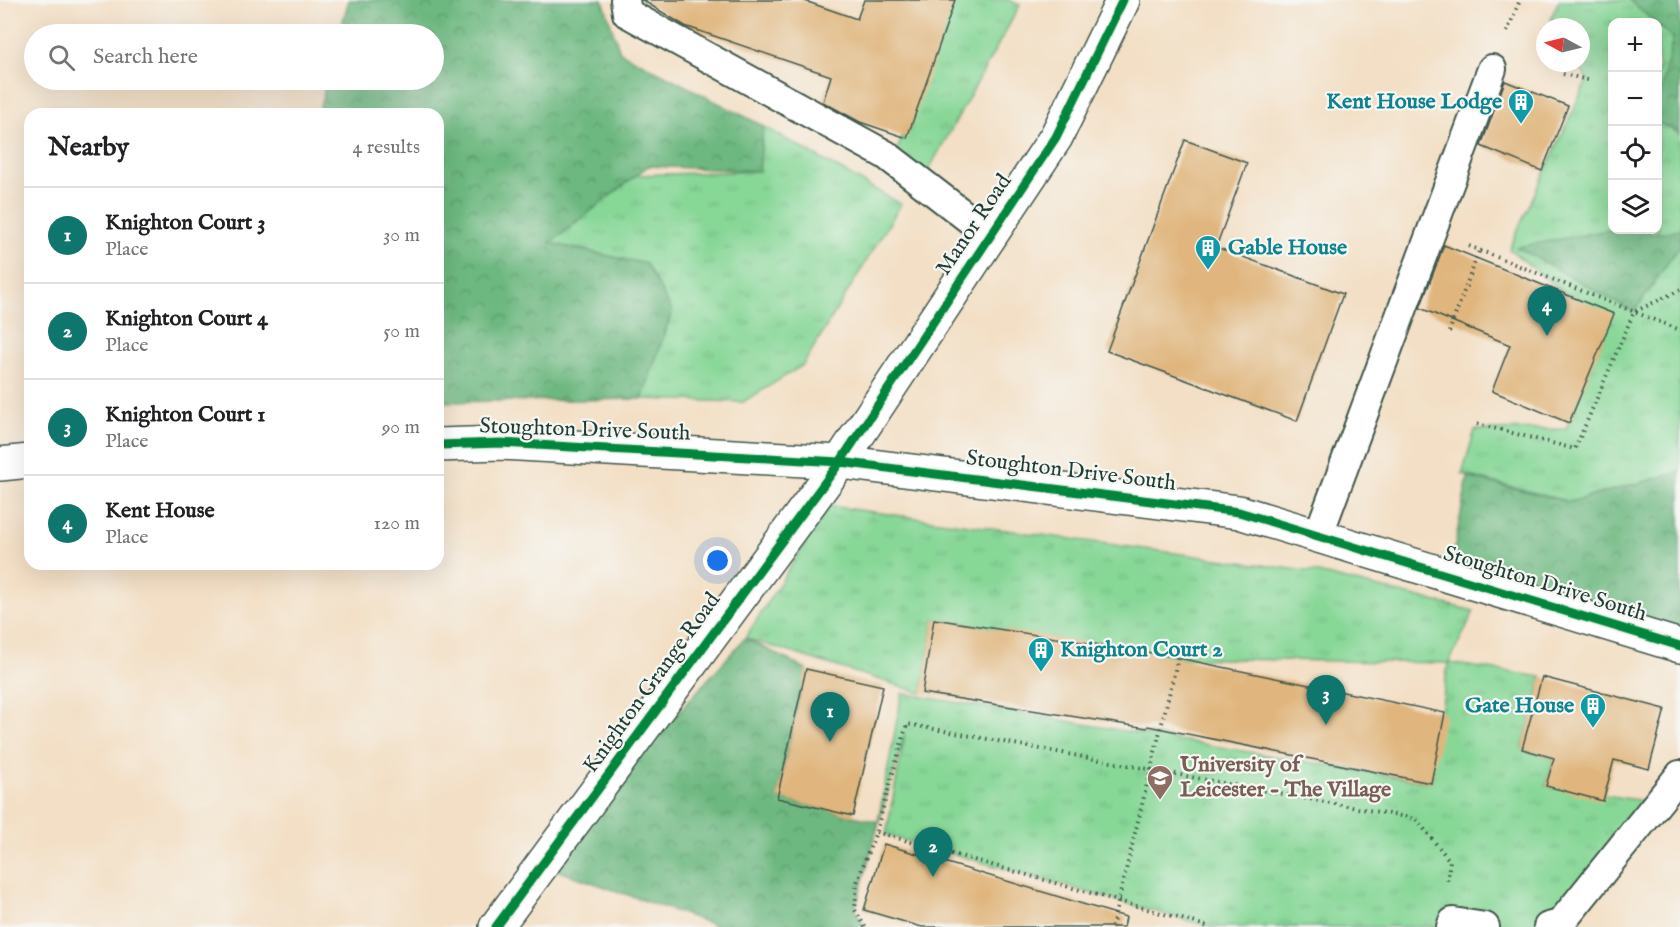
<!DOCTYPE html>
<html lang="en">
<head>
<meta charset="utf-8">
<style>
  :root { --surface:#fff; --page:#f6f6f6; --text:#202124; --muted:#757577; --line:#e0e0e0; --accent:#0f766e }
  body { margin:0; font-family:"IM FELL English",serif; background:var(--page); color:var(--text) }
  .controls { position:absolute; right:18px; top:18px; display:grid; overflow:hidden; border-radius:12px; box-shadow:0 6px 24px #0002 }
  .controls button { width:54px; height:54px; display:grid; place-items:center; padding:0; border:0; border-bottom:2px solid var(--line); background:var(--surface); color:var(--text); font:30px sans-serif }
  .compass { position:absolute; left:1536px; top:18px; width:54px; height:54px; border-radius:50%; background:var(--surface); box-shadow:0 6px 24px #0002; rotate:277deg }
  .you { position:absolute; left:718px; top:561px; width:21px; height:21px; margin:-15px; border:4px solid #fff; border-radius:50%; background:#1a73e8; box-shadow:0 0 0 9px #1a73e833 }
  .badge { display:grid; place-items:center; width:39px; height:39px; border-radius:50%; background:var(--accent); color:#fff; font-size:20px; font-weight:700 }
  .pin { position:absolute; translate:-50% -50px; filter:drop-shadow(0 2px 3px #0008) }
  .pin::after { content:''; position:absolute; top:32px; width:21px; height:18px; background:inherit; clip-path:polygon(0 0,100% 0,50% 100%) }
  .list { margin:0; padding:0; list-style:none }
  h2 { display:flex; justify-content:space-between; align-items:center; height:78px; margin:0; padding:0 24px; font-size:26px }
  h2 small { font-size:20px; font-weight:400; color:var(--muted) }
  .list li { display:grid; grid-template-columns:39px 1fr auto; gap:18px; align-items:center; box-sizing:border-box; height:96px; padding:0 24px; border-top:2px solid var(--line) }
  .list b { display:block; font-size:22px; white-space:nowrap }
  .list p { margin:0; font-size:20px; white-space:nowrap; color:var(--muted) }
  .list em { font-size:20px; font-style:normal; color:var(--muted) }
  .icon { flex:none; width:33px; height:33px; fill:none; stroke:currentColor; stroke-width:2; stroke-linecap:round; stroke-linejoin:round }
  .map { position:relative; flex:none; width:1680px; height:927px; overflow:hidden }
  .search { position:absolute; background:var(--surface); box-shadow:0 6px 24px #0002; left:24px; top:24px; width:420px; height:66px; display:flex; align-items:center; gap:15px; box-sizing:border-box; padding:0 21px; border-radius:33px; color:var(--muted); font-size:22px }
  .panel { position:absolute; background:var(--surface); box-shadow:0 6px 24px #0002; left:24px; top:108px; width:420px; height:462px; border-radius:18px }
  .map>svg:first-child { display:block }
</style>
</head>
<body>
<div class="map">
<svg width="1680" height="927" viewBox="0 0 1680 927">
  <defs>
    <pattern id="grass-tufts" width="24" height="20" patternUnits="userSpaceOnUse" patternTransform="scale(1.5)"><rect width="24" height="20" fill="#87d797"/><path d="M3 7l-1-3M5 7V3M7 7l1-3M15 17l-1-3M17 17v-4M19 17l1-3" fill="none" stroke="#74b983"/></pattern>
    <pattern id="forest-crowns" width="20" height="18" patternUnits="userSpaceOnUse" patternTransform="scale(1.5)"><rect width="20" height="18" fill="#6db880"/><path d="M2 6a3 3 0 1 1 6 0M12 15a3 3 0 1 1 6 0" fill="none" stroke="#59976a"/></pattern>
  </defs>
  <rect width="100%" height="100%" fill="#f6f6f2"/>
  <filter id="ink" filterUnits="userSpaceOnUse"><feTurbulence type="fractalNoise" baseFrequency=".0167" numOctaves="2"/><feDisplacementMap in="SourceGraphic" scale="12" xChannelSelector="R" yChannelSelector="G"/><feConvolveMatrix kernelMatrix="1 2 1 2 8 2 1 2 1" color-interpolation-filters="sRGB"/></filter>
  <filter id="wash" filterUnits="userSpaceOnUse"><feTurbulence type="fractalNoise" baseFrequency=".008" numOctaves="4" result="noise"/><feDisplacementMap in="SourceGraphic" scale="24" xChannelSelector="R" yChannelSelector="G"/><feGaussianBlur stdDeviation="1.35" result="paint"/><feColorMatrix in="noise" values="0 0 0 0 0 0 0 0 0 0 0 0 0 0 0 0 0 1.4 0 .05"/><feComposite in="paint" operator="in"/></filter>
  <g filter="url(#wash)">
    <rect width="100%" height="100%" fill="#f3dfc5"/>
    <path fill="url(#grass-tufts)" stroke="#538a66" stroke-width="1.5" d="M 954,0 L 1008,0 L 1020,5 L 922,182 L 893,161 Z
      M 1559,0 L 1629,0 L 1655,22 L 1612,22 L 1612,230 L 1658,230 L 1658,123 L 1680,133 L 1680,472 L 1570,502 L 1462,474 L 1475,430 L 1566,429 L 1608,327 L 1509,249 L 1587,80 L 1578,63 L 1581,63 L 1581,27 L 1557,27 L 1551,18 Z
      M 1658,25 L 1674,38 L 1658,105 Z
      M 763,126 L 901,204 L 803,365 L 743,402 L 642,399 L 672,311 L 646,265 L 549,244 L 636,175 L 759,171 Z
      M 829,506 L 1314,572 L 1474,611 L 1449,663 L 1542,677 L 1522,749 L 1554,758 L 1546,786 L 1657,803 L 1550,927 L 1210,927 L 886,835 L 905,734 L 876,832 L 902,693 L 1431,783 L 1448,663 L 1178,658 L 934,619 L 922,693 L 745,638 Z"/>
    <path fill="url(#forest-crowns)" stroke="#467a5a" stroke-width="1.5" d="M 349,0 L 603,0 L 620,52 L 763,126 L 759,171 L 648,166 L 550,243 L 646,264 L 672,311 L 642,399 L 438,402 L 438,114 L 318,114 L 327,80 L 434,80 L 434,34 L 339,34 Z
      M 1629,0 L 1680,0 L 1680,133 L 1658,123 L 1658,105 L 1673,38 Z
      M 1612,219 L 1612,230 L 1647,230 L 1650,234 L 1680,230 L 1680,245 L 1634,312 L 1517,247 L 1609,230 Z
      M 1680,472 L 1680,647 L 1449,575 L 1468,477 L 1570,502 Z
      M 745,638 L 806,669 L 777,798 L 879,822 L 855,910 L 865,927 L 720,927 L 542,865 Z"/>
    <g id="blocks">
      <path fill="#e0b67e" d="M 642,0 L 802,0 L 857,19 L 864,0 L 955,0 L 907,138 L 860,122 L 823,102 L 831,76 L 685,26 Z
        M 1505,81 L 1568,106 L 1542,171 L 1481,146 Z
        M 1185,140 L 1247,163 L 1216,247 L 1343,294 L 1297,421 L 1107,351 Z
        M 1444,245 L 1614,314 L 1569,423 L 1492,391 L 1510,345 L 1420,308 Z
        M 934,619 L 1159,654 L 1445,713 L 1431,783 L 1148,726 L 1147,728 L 922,693 Z
        M 806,669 L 883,686 L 853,816 L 777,798 Z
        M 1542,677 L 1665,709 L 1649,769 L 1614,760 L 1603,801 L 1546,786 L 1554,758 L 1522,749 Z
        M 884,844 L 1126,917 L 1124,927 L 922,927 L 864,910 Z"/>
    </g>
  </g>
  <g filter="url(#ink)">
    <use href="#blocks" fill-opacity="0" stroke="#3f554a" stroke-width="1.5"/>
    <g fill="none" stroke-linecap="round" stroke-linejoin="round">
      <g stroke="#3f554a" stroke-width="32">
        <path id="service" d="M 625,0 L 627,13 L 886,155 L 990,235
          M 1318,536 L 1492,69
          M 1451,927 L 1453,922 L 1485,927
          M 1548,927 L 1560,924 L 1680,775"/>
      </g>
      <g stroke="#3f554a" stroke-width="36">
        <path id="minor" d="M 438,445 L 501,443 L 840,462 L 1239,512 L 1680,646
          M 0,464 L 30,461
          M 496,927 L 840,462 L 1056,137 L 1123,0"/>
      </g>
      <path stroke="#3f554a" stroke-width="4" stroke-dasharray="1.5 4.5" stroke-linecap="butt" d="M 1507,32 L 1520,0
        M 1563,74 L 1588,80
        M 1469,246 L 1680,330
        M 1449,332 L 1479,251
        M 1477,424 L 1575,449 L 1634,312 L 1680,290
        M 876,832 L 1210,927
        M 865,927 L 855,910 L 857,882 L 876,832 L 907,724 L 1416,819 L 1450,861 L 1447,882
        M 1112,927 L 1178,658"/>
      <use href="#service" stroke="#fff" stroke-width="28"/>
      <use href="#minor" stroke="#fff" stroke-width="33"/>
      <g stroke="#f6f6f2" stroke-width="13">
        <path id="cycleway" d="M 438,445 L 501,443 L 840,462 L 1239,512 L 1680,646
          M 496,927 L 840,462 L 1056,137 L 1123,0"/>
      </g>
      <use href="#cycleway" stroke="#00873e" stroke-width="9"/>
    </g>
  </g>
  <defs>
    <g id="building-pin" transform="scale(1.35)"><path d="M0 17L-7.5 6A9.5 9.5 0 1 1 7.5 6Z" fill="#0f9aa8" stroke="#f6f6f2"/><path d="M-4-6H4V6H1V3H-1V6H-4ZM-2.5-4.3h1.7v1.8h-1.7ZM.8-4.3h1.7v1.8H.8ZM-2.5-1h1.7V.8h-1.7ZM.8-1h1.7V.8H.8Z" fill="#fff"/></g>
    <g id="university-pin" transform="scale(1.35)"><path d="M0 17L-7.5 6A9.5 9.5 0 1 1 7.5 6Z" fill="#8d6e63" stroke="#f6f6f2"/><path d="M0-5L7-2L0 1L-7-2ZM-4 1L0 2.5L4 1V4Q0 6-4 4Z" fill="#fff"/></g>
  </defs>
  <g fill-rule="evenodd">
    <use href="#building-pin" x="1521" y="102"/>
    <use href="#building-pin" x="1208" y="248"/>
    <use href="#building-pin" x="1041" y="650"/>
    <use href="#building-pin" x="1593" y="706"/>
    <use href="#university-pin" x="1160" y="778"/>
  </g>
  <g text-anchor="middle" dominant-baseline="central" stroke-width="4.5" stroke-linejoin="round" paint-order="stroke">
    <g font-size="22" font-weight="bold" fill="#0d838f" stroke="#f6f6f2" text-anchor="end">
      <text x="1502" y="102">Kent House Lodge</text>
      <text x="1228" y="248" text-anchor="start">Gable House</text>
      <text x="1060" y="650" text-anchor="start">Knighton Court 2</text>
      <text x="1574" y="706">Gate House</text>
    </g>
    <g font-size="22" fill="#1f3d34" stroke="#f6f6f2">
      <text transform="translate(974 225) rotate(-56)">Manor Road</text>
      <text transform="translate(585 430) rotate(2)">Stoughton Drive South</text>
      <text transform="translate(1071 471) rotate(7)">Stoughton Drive South</text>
      <text transform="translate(1545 584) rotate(17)">Stoughton Drive South</text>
      <text transform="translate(652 683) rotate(-54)">Knighton Grange Road</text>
    </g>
    <g font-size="22" font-weight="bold" fill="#785e54" stroke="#f6f6f2" text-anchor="start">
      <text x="1180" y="765">University of<tspan x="1180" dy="25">Leicester - The Village</tspan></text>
    </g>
  </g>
</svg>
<div class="controls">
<button>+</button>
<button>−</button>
<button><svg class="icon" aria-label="locate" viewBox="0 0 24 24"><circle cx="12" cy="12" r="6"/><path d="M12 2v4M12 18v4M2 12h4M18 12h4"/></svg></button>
<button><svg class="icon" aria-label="layers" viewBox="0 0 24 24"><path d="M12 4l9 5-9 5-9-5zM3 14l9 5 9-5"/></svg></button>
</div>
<svg class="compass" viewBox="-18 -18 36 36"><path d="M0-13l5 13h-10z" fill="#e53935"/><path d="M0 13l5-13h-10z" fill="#757577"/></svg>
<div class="you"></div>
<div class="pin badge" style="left:830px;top:742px">1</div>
<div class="pin badge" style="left:933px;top:877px">2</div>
<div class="pin badge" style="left:1326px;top:725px">3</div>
<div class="pin badge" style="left:1547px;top:336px">4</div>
<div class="search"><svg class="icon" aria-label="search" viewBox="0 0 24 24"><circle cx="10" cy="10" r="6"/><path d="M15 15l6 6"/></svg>Search here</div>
<section class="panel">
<h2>Nearby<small>4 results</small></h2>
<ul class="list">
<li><span class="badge">1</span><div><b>Knighton Court 3</b><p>Place</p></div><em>30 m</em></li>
<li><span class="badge">2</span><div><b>Knighton Court 4</b><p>Place</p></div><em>50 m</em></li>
<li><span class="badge">3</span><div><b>Knighton Court 1</b><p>Place</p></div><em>90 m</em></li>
<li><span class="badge">4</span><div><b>Kent House</b><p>Place</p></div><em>120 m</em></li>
</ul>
</section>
</div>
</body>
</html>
